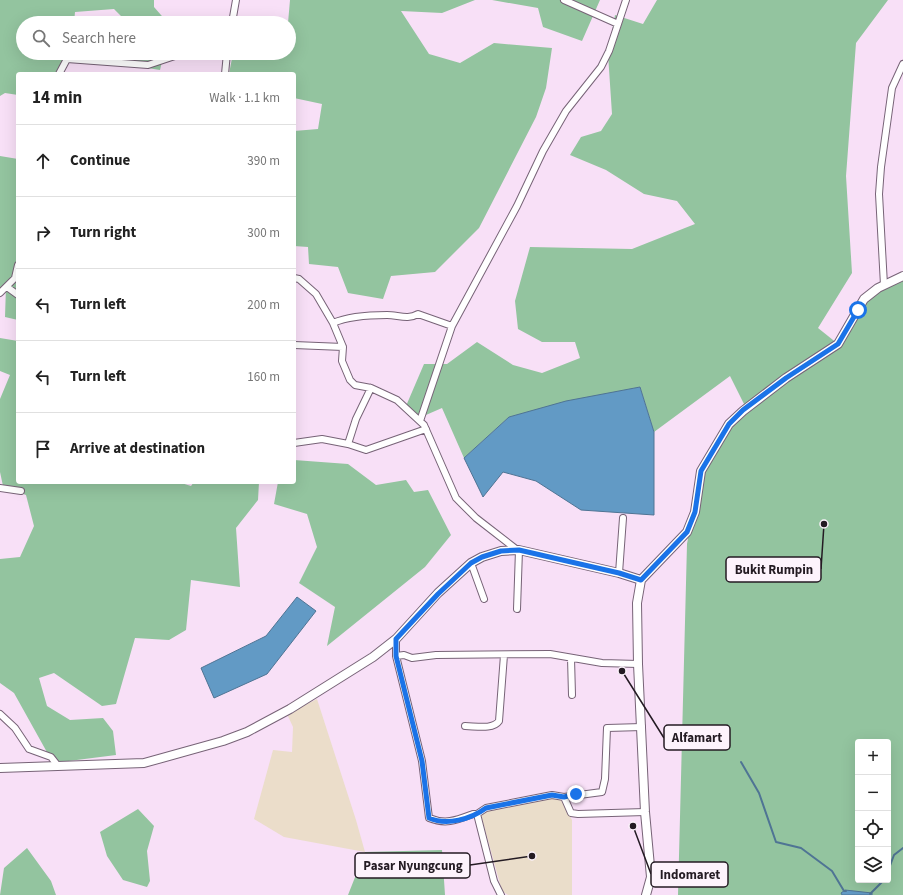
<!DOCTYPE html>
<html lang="en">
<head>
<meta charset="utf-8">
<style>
  :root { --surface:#fff; --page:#f2f2f2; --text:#222; --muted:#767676; --line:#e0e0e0 }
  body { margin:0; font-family:"Source Sans 3",sans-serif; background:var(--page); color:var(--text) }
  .controls { position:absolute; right:12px; bottom:12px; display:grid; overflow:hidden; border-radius:4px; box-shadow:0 4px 16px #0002 }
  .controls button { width:36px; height:36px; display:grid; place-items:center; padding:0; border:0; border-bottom:1px solid var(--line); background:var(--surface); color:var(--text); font:20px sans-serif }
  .stop { position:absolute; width:12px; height:12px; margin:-9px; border:3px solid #1a73e8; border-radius:50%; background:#fff }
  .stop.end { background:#1a73e8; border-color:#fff; box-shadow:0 1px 4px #0008 }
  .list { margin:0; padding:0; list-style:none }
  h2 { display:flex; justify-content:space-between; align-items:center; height:52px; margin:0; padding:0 16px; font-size:17px }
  h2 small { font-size:13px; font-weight:400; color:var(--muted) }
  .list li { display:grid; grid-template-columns:26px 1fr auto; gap:12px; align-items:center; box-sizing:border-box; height:72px; padding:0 16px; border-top:1px solid var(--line) }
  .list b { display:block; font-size:15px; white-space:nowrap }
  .list em { font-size:13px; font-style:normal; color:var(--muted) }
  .icon { flex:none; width:22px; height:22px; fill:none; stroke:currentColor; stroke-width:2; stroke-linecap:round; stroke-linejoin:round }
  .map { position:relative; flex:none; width:903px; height:895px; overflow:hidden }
  .search { position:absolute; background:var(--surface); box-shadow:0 4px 16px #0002; left:16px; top:16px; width:280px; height:44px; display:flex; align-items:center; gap:10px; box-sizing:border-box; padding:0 14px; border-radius:22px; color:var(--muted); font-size:15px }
  .panel { position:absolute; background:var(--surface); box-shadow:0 4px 16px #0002; left:16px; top:72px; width:280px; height:412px; border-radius:4px }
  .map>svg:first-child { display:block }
</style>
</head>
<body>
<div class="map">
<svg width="903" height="895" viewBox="0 0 903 895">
  <rect width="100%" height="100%" fill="#f8e0f7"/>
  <path fill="#eaddca" d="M 560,798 L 572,820 L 572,895 L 508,895 L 502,891 L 480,812 L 516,803 Z"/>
  <path fill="#ebddca" d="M 317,699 L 356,820 L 365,852 L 284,837 L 254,819 L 273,750 L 292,752 L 293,727 L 287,714 Z"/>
  <path fill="#93c49f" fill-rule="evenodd" d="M 0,0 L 154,0 L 154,7 L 168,23 L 128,23 L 114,9 L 75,12 L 74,23 L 23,23 L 23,53 L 72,53 L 60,74 L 18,74 L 18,95 L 5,93 L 0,96 Z
    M 290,0 L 475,0 L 442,13 L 401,11 L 429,54 L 460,63 L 494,43 L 552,48 L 546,88 L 536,117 L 479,228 L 435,272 L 391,276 L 383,299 L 348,293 L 338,267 L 309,264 L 308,247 L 294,246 L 294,131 L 318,129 L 322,104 L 294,98 L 294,74 L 229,74 L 233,53 L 289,53 L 288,23 Z
    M 492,0 L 600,0 L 582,41 L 543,27 L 538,8 Z
    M 657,0 L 888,0 L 856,43 L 846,176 L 852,273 L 818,328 L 838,344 L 858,310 L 878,288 L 903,276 L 903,895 L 678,895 L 687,544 L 697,489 L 711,447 L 744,404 L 730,376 L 654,432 L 640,387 L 509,417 L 464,458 L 442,408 L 419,418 L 406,406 L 424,364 L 447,364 L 477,342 L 513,365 L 542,373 L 580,358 L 575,342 L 542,342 L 518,329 L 515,301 L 530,247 L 632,249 L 695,224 L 677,201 L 644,194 L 606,170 L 570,155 L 581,137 L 601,131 L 612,114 L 608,54 L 615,15 L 643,24 ZM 858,742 L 888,742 L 888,880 L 858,880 Z
    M 126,53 L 164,53 L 160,70 L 123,64 Z
    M 0,156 L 18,159 L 18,320 L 5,317 L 6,287 L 0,288 Z
    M 0,338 L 18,341 L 18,482 L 178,482 L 191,486 L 194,482 L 259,482 L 258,500 L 236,528 L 240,587 L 191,580 L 186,630 L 169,640 L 135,638 L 116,704 L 102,706 L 54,673 L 39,678 L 47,706 L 70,720 L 103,718 L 113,731 L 116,755 L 53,763 L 14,693 L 0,683 L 0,559 L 20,557 L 34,526 L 26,495 L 3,486 L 0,472 L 0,399 L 10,375 L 0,371 Z
    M 294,460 L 348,464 L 376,485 L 406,480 L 414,492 L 428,490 L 451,535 L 425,567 L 327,646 L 335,607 L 299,583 L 317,547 L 307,514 L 274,504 L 278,482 L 294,482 Z
    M 138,809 L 154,826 L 147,851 L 150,881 L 147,887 L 123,880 L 107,856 L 100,832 Z
    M 27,848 L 51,881 L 56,895 L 0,895 L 4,868 Z
    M 442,850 L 445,895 L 348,895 L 365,852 Z"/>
  <path fill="#629ac5" stroke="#4f7494" d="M 640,387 L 654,432 L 654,515 L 581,510 L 536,481 L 503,472 L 483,497 L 464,458 L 509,417 L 566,401 Z
    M 297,597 L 316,611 L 267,674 L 214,698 L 201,668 L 266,636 Z
    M 845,890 L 872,893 L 872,895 L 842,895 L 841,893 Z"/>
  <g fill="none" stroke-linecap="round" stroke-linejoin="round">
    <path stroke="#4f7494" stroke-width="2" d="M 741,762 L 759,793 L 776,842 L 801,848 L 832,871 L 844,891 L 846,891
      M 888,871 L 894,855 L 903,848
      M 870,894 L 884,880"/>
    <g stroke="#776377" stroke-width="8">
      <path id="minor" d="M 564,0 L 618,24
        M 232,23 L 236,0
        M 209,53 L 227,54
        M 59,74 L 67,59 L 148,65 L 178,55 L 194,53
        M 225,74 L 227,53
        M 294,278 L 299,279 L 316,294 L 333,323 L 343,347 L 342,361 L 350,380 L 355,385 L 371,388 L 397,400 L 424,425 L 456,498 L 476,518 L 516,549
        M 884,285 L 879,194 L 881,167 L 892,88 L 903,64
        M 7,287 L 18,295
        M 0,293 L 15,278 L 18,265
        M 333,323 C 349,316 370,315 387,315 C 398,315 408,320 418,314 L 452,326
        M 294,345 L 343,347
        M 420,421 L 452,326 L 517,206 L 543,151 L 566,111 L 601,67 L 609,51 L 626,0
        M 294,443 L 322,439 L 348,444 L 366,450 L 426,429
        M 348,444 L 356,419 L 371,388
        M 0,488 L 21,491
        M 471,563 L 484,599
        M 619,573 L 623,518
        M 517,609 L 519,550
        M 396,639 L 396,656 L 422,761 L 429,818 C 446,825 457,820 473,814 L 477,814 L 486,808 L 552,795 L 564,797 L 571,813 L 578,814 L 645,812
        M 396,656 L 404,655 L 412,658 L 436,655 L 550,654 L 602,663 L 638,664
        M 571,658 L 572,695
        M 0,714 L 15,728 L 29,749 L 51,757 L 58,766
        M 465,726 C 475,726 493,730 499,721 L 504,655
        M 564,797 L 602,792 L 605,779 L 607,728 L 642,727
        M 477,814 L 494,881 L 501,895"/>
    </g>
    <g stroke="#776377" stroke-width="10">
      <path id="major" d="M 641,580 L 687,532 L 695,512 L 701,471 L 729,424 L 743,411 L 786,378 L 838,344 L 864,299 L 878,288 L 903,276
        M 641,580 L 637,603 L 638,664 L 645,812 L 651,877 L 646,895
        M 0,768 L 144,763 L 223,741 L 247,732 L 290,709 L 373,657 L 396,639 L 438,593 L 471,563 L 482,557 L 501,551 L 519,550 L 619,573 L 641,580"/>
    </g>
    <use href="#minor" stroke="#fff" stroke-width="6"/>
    <use href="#major" stroke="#fff" stroke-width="8"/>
  </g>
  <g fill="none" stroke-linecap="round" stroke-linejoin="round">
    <path stroke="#1a73e8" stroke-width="5" d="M 576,794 L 564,797 L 552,795 L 486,808 C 471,819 447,826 429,818 L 422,761 L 396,656 L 396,639 L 438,594 L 471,563 L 482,557 L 501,551 L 519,550 L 619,573 L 641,580 L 687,532 L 695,512 L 701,471 L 729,424 L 743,410 L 786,378 L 838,344 L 858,310"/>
  </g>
  <path fill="none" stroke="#241b23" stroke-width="1.5" d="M824 524L821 569M622 671L664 738M532 856L470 865M633 826L651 874"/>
  <g fill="#241b23" stroke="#fdf3fc" stroke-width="1.5">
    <circle cx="824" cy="524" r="4"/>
    <circle cx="622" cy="671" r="4"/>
    <circle cx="532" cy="856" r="4"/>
    <circle cx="633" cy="826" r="4"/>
  </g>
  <g fill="#fdf3fc" stroke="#241b23" stroke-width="1.5">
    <rect x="726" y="557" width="95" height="25" rx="4"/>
    <rect x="664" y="725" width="66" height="25" rx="4"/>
    <rect x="355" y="853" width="115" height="25" rx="4"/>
    <rect x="651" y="862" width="77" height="25" rx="4"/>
  </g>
  <g font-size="13" text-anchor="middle" font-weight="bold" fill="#241b23">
    <text x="774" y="574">Bukit Rumpin</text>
    <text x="697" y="742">Alfamart</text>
    <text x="413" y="870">Pasar Nyungcung</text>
    <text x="690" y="879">Indomaret</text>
  </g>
</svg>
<div class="controls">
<button>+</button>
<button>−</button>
<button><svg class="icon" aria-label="locate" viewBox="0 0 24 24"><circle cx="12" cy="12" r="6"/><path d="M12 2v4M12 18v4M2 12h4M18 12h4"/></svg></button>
<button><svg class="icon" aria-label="layers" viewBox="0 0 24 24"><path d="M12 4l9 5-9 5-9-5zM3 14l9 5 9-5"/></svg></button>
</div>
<div class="stop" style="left:858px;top:310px"></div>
<div class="stop end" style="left:576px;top:794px"></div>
<div class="search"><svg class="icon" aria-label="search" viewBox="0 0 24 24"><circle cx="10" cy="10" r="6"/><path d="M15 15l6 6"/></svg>Search here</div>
<section class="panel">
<h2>14 min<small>Walk · 1.1 km</small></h2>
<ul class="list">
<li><svg class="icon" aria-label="ahead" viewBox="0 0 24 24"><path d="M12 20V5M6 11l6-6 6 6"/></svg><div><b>Continue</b></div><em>390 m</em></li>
<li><svg class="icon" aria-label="right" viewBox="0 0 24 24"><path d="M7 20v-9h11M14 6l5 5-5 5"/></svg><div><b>Turn right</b></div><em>300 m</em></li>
<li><svg class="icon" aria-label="left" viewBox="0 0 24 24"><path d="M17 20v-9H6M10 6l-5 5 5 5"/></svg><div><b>Turn left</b></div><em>200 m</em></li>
<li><svg class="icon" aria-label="left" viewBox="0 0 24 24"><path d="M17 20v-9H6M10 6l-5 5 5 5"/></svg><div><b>Turn left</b></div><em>160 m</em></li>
<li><svg class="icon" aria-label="arrive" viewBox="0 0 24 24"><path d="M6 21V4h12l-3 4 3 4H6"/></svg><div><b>Arrive at destination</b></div></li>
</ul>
</section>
</div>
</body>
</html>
